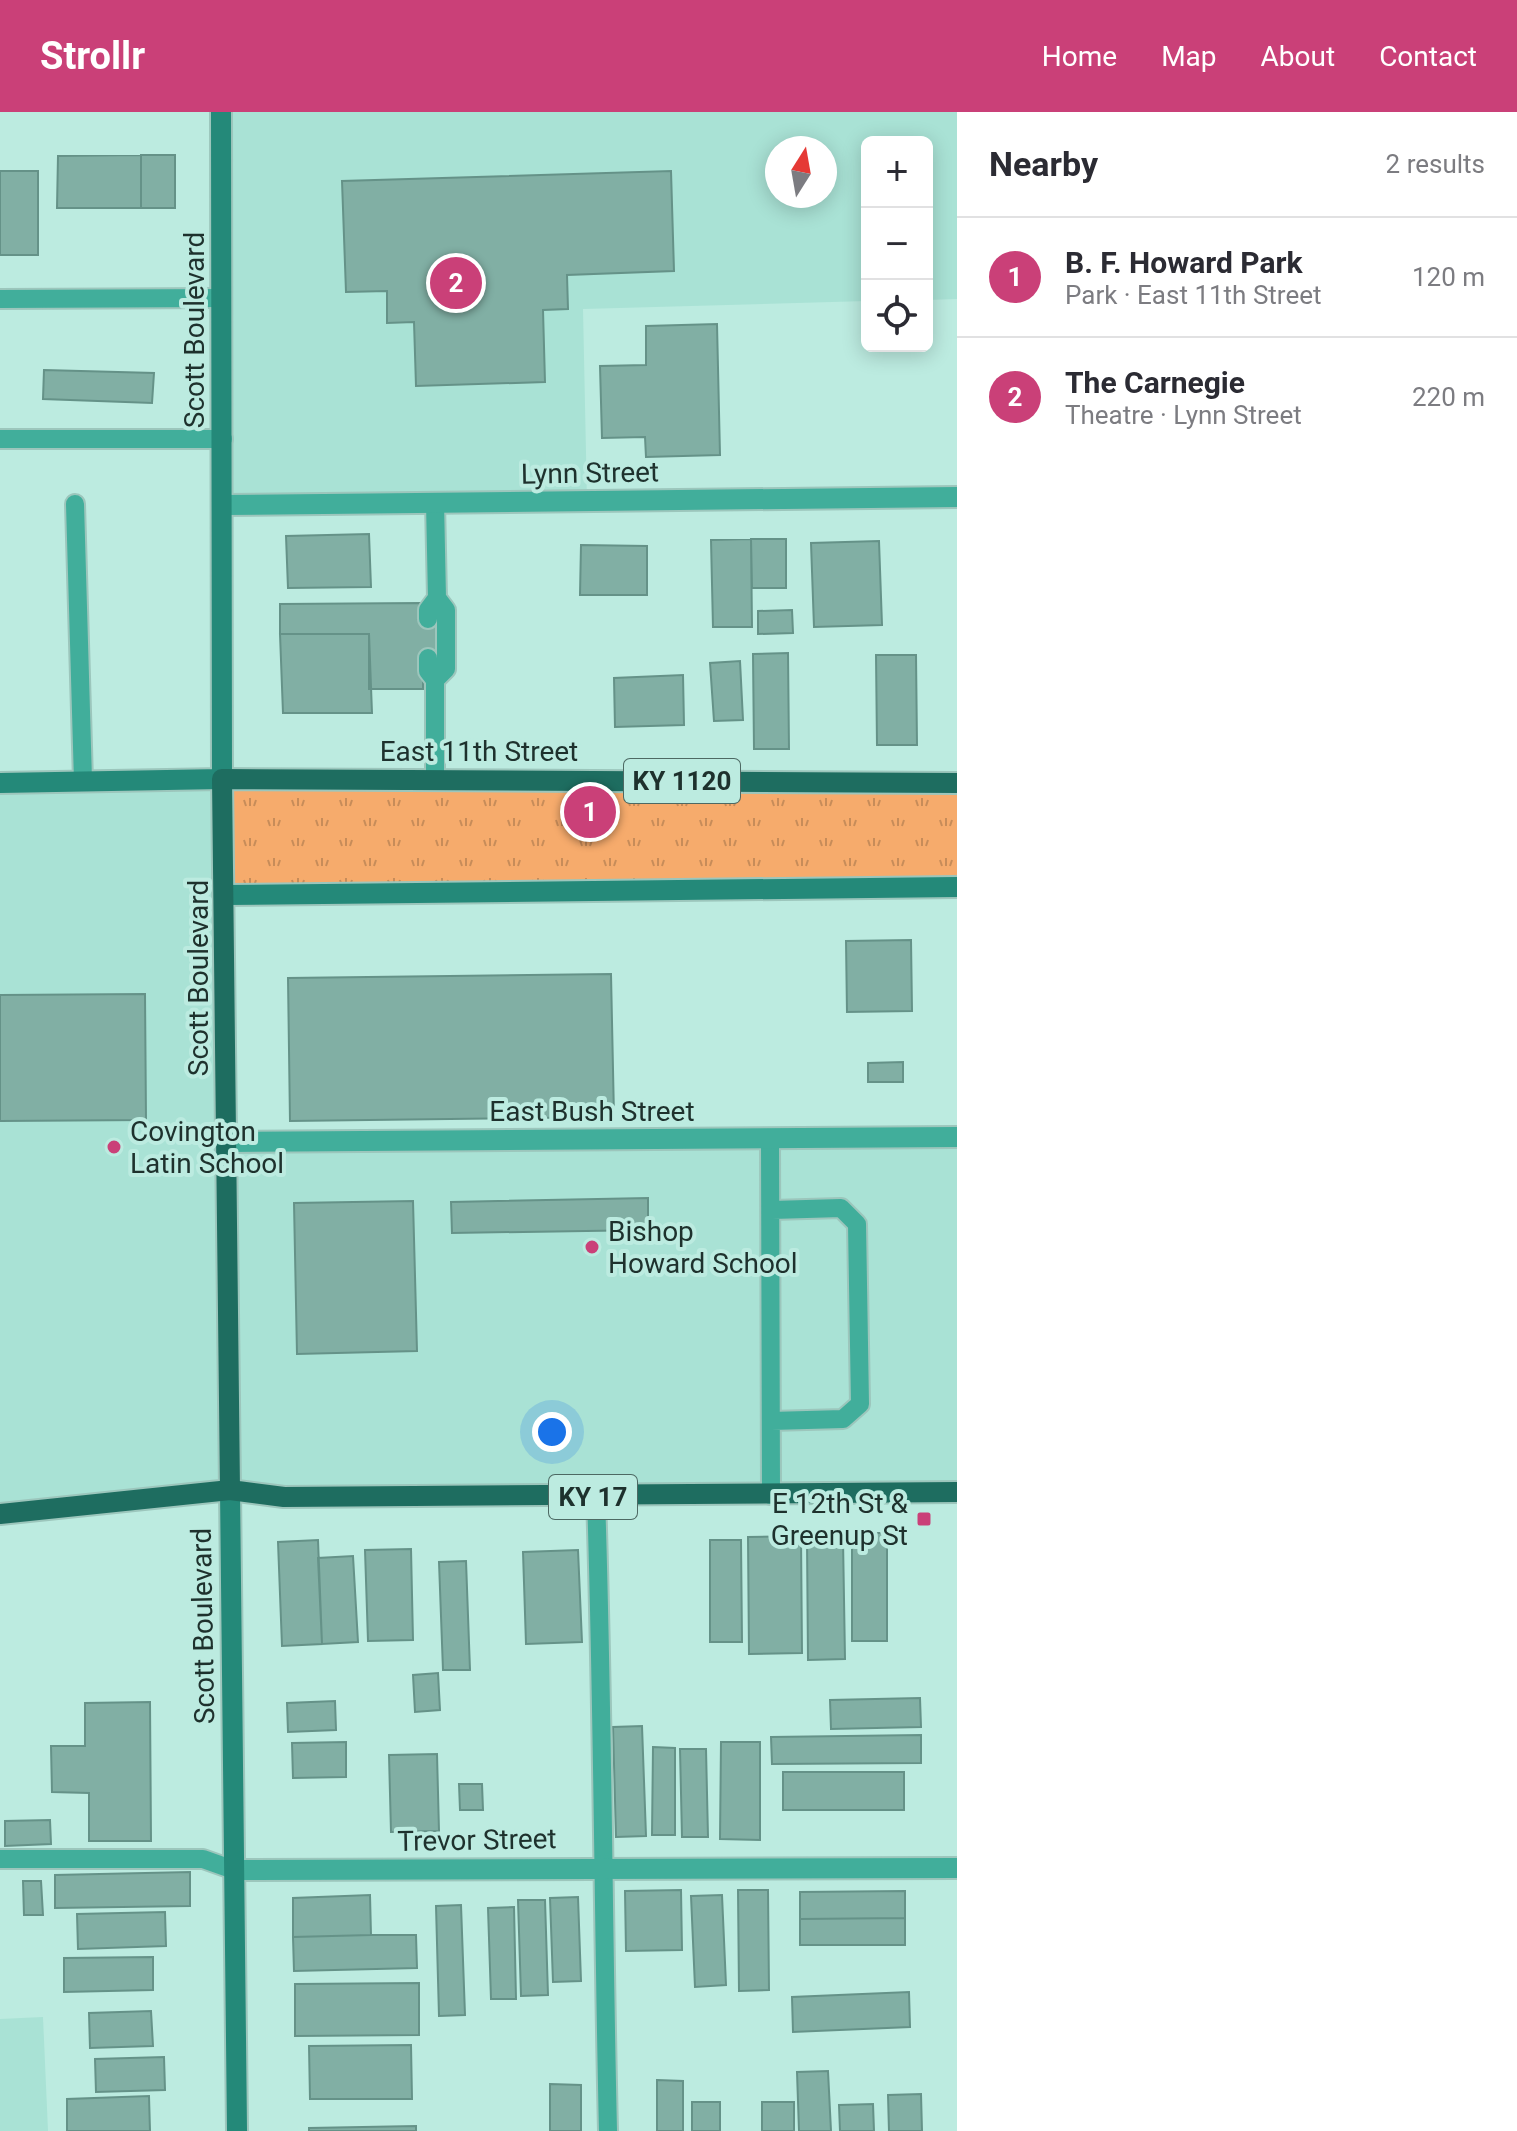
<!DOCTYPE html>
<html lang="en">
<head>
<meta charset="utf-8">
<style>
  :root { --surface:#fff; --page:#f2f2f3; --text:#2b2b33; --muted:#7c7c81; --line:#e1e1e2; --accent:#ca4078 }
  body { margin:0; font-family:Roboto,sans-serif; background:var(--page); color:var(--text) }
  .controls { position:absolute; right:24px; top:24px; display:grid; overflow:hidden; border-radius:12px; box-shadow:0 4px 20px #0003 }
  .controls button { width:72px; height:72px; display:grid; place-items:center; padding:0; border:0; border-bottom:2px solid var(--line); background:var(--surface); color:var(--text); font:40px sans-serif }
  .compass { position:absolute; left:765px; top:24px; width:72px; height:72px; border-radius:50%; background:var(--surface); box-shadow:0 4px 20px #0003; rotate:11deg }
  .you { position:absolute; left:552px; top:1320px; width:28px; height:28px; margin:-20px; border:6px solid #fff; border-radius:50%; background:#1a73e8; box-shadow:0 0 0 12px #1a73e833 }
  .badge { display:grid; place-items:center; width:52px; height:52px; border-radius:50%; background:var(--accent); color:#fff; font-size:26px; font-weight:700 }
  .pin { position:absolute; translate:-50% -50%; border:4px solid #fff; box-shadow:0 2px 8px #0006 }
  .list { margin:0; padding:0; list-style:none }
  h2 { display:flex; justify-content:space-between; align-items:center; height:104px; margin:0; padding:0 32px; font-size:34px }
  h2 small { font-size:26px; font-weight:400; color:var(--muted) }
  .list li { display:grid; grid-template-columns:52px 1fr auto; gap:24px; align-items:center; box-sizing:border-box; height:120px; padding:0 32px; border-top:2px solid var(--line) }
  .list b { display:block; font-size:30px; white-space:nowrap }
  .list p { margin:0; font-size:26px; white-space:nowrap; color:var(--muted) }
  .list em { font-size:26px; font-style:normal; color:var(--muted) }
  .icon { flex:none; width:44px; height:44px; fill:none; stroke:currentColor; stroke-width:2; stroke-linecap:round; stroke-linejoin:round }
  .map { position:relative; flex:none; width:957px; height:2019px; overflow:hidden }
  header { display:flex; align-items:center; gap:48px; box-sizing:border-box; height:112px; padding:0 40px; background:var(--accent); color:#fff }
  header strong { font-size:38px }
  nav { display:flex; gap:44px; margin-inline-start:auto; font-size:28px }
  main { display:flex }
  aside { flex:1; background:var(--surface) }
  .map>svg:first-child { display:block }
</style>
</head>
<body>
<header>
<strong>Strollr</strong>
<nav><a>Home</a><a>Map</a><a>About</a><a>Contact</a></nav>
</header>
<main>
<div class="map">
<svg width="957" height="2019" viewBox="0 0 957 2019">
  <defs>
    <pattern id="park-tufts" width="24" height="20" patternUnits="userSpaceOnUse" patternTransform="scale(2)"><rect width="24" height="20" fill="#f6ab6c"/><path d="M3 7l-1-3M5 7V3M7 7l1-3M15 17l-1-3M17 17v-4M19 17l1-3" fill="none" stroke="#c78c59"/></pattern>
  </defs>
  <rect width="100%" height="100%" fill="#bcebe0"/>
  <path fill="#a9e2d5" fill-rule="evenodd" d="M 221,0 L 957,0 L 957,187 L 927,188 L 927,30 L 867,30 L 867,189 L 583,197 L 587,389 L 224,393 ZM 777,36 L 825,36 L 825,84 L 777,84 Z
    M 222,667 L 227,1030 L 957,1025 L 957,1380 L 284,1385 L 0,1402 L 0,671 Z
    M 43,1905 L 48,2019 L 0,2019 L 0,1907 Z"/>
  <path fill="url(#park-tufts)" d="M 222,667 L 957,671 L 957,775 L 225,783 Z"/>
  <path fill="#81afa4" stroke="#659288" stroke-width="2" d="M 141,43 L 141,96 L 57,96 L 58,44 Z
    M 141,43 L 175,43 L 175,96 L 141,96 Z
    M 0,59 L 38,59 L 38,143 L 0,143 Z
    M 671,59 L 674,159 L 567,163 L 568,197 L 543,198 L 545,270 L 416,274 L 414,210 L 387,211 L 387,179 L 346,180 L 342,69 Z
    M 717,212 L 720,343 L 646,345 L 645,325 L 602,326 L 600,254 L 646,253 L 646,214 Z
    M 44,258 L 154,261 L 152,291 L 43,287 Z
    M 369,422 L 371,475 L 288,476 L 286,424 Z
    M 751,427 L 786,427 L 786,476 L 752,476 Z
    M 751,427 L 752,515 L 713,515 L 711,428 Z
    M 879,429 L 882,513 L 814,515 L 811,431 Z
    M 581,433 L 647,434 L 647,483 L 580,483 Z
    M 420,491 L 418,507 L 444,507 L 444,546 L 423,546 L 423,577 L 369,577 L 369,522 L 280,522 L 280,492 Z
    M 792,498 L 793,521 L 758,522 L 758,499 Z
    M 280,522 L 369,522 L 372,601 L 283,601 Z
    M 788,541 L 789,637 L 754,637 L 753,542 Z
    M 876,543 L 916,543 L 917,633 L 877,633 Z
    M 740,549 L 743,608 L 714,609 L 710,551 Z
    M 683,563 L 684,613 L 615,615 L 614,566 Z
    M 911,828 L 912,899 L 847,900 L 846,829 Z
    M 611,862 L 614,1005 L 290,1009 L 288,866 Z
    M 145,882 L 146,1008 L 0,1009 L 0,883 Z
    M 903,950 L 903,970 L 868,970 L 868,951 Z
    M 648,1086 L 648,1118 L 452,1121 L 451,1090 Z
    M 413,1089 L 417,1239 L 297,1242 L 294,1091 Z
    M 852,1421 L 887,1421 L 887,1529 L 852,1529 Z
    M 801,1424 L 802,1541 L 749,1542 L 748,1425 Z
    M 807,1427 L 843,1427 L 845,1547 L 808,1548 Z
    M 318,1428 L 322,1532 L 282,1534 L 278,1430 Z
    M 710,1428 L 741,1428 L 742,1530 L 710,1530 Z
    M 411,1437 L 413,1528 L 368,1529 L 365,1438 Z
    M 578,1438 L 582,1530 L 526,1532 L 523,1440 Z
    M 353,1444 L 358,1530 L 322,1532 L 318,1446 Z
    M 466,1449 L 470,1558 L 443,1558 L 439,1450 Z
    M 438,1561 L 440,1598 L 415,1600 L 413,1563 Z
    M 920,1586 L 921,1615 L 831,1617 L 830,1588 Z
    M 335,1589 L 336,1618 L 288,1620 L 287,1591 Z
    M 150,1590 L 151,1729 L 89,1729 L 89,1681 L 52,1680 L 51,1634 L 85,1634 L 85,1591 Z
    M 642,1614 L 646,1724 L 616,1725 L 613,1615 Z
    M 921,1623 L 921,1651 L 772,1652 L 771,1625 Z
    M 346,1630 L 346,1665 L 293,1666 L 292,1631 Z
    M 721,1630 L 760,1630 L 760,1728 L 720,1727 Z
    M 653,1635 L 675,1636 L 675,1723 L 652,1723 Z
    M 680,1637 L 706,1637 L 708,1725 L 682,1725 Z
    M 437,1642 L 439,1719 L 391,1720 L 389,1643 Z
    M 783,1660 L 904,1660 L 904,1698 L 783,1698 Z
    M 459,1672 L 482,1672 L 483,1698 L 460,1698 Z
    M 50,1708 L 51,1732 L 5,1734 L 5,1709 Z
    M 190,1760 L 190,1794 L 55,1796 L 55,1763 Z
    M 23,1769 L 41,1769 L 43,1803 L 24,1803 Z
    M 681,1778 L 682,1838 L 626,1839 L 625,1779 Z
    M 738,1778 L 768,1778 L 769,1878 L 739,1879 Z
    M 905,1779 L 905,1806 L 800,1807 L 800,1780 Z
    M 370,1783 L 371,1823 L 293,1825 L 293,1786 Z
    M 722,1783 L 726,1873 L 695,1875 L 691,1784 Z
    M 578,1785 L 581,1869 L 553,1870 L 550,1786 Z
    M 518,1788 L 545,1788 L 548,1883 L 521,1884 Z
    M 461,1793 L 465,1903 L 439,1904 L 436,1794 Z
    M 514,1795 L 516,1887 L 491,1887 L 488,1796 Z
    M 165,1800 L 166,1834 L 78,1837 L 77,1802 Z
    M 905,1806 L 905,1833 L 800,1833 L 800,1807 Z
    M 371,1823 L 416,1823 L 417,1856 L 294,1859 L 293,1825 Z
    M 153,1845 L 153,1878 L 64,1880 L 64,1846 Z
    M 419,1871 L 419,1923 L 295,1924 L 295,1872 Z
    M 909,1880 L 910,1915 L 793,1920 L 792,1885 Z
    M 151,1899 L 153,1934 L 90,1936 L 89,1901 Z
    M 411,1933 L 412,1987 L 310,1987 L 309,1934 Z
    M 164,1945 L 165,1978 L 96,1980 L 95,1947 Z
    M 828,1959 L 831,2019 L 799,2019 L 797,1960 Z
    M 657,1968 L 683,1969 L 683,2019 L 657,2019 Z
    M 550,1972 L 581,1973 L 581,2019 L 550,2019 Z
    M 921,1982 L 922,2019 L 889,2019 L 888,1983 Z
    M 149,1984 L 150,2019 L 67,2019 L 67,1987 Z
    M 692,1990 L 720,1990 L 720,2019 L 692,2019 Z
    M 762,1990 L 794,1990 L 794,2019 L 762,2019 Z
    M 873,1992 L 874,2019 L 840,2019 L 839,1993 Z
    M 416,2014 L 416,2019 L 309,2019 L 309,2016 Z"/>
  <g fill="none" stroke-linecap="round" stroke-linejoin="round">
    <g stroke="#9cc6bc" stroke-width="22">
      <path id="lane" d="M 0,187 L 222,186
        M 0,327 L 223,327
        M 435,390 L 437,486 L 446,498 L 446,557 L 435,568
        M 75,392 L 83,669
        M 428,507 L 428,498 L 437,486
        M 428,546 L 428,559 L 435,568 L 435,667
        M 770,1026 L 771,1383
        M 771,1309 L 843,1307 L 860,1292 L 857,1112 L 841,1096 L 772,1098
        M 596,1385 C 603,1596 603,1808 608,2019
        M 0,1747 L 203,1747 L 234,1758"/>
    </g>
    <g stroke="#9cc6bc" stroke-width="24">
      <path id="street" d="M 224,393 L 957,385
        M 227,1030 L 957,1025
        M 234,1758 L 957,1756"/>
    </g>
    <g stroke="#9cc6bc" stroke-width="24">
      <path id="secondary" d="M 0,671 L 222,667 L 221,0
        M 225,783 L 957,775
        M 230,1378 L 237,2019"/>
    </g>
    <g stroke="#9cc6bc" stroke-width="24">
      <path id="primary" d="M 230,1378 L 222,667 L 957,671
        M 0,1402 L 230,1378 L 284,1385 L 957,1380"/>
    </g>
    <use href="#lane" stroke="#41ae9b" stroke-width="18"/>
    <use href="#street" stroke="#41ae9b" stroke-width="20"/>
    <use href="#secondary" stroke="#248979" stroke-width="20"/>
    <use href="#primary" stroke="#1e6d60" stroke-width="20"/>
  </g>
  <g fill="#ca4078" stroke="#bcebe0" stroke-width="3">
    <circle cx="114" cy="1035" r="8"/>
    <circle cx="592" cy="1135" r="8"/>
    <rect x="916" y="1399" width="16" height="16" rx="4"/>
  </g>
  <g text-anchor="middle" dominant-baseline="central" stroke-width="8" stroke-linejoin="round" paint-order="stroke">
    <g fill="#bcebe0" stroke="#4d6963" stroke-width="2">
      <rect x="624" y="647" width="116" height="44" rx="6"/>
      <rect x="549" y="1363" width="88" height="44" rx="6"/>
    </g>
    <g font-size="26" font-weight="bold" fill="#1e312d">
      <text x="682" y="669">KY 1120</text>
      <text x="593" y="1385">KY 17</text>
    </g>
    <g font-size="28" fill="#1e312d" stroke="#bcebe0">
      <text transform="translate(194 218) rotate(-90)">Scott Boulevard</text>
      <text transform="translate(590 361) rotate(-1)">Lynn Street</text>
      <text x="479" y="639">East 11th Street</text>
      <text transform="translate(198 866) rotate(-90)">Scott Boulevard</text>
      <text x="592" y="999">East Bush Street</text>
      <text transform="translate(203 1514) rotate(-91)">Scott Boulevard</text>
      <text transform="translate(477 1728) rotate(-1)">Trevor Street</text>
    </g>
    <g font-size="28" fill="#1e312d" stroke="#bcebe0" text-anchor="start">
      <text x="130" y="1019">Covington<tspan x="130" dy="32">Latin School</tspan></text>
      <text x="608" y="1119">Bishop<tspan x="608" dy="32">Howard School</tspan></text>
      <text x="908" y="1391" text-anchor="end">E 12th St &amp;<tspan x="908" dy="32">Greenup St</tspan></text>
    </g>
  </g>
</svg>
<div class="controls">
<button>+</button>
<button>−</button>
<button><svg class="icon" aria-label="locate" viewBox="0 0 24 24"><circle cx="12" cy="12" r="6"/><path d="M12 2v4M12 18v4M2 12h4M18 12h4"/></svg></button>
</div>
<svg class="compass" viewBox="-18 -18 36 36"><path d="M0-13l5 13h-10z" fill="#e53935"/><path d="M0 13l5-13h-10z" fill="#7c7c81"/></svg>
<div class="you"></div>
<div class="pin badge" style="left:590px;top:700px">1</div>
<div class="pin badge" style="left:456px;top:171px">2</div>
</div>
<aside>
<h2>Nearby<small>2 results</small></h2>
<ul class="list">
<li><span class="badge">1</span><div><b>B. F. Howard Park</b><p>Park · East 11th Street</p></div><em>120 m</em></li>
<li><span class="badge">2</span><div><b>The Carnegie</b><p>Theatre · Lynn Street</p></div><em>220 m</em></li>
</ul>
</aside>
</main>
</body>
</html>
